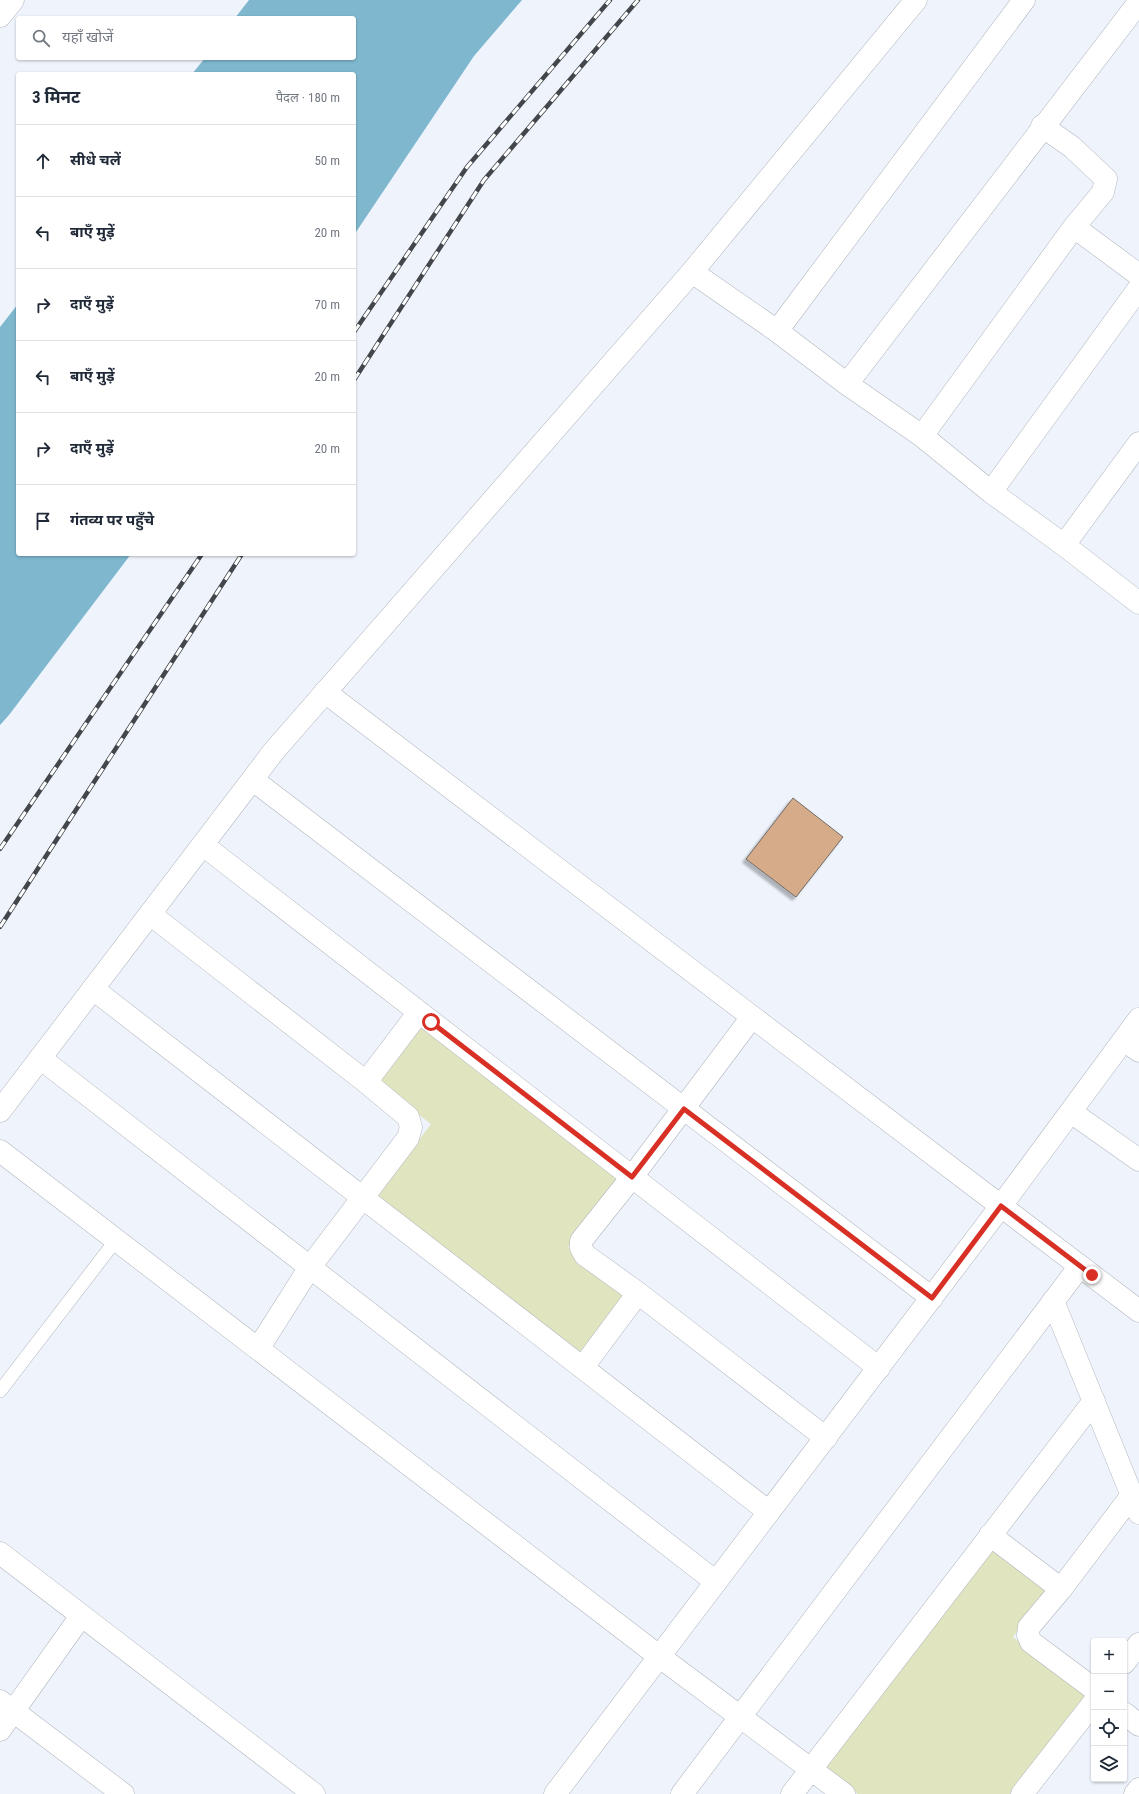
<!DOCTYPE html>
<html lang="hi">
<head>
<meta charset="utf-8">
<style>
  :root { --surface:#fff; --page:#f2f2f3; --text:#1f2937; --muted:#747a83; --line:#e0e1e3 }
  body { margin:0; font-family:"Roboto Condensed","Noto Sans Devanagari",sans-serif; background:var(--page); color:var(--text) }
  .controls { position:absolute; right:12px; bottom:12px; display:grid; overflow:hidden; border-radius:4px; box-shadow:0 1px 3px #0004 }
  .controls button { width:36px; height:36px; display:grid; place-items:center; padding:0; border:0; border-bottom:1px solid var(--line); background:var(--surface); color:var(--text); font:20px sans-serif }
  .stop { position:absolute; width:12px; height:12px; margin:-9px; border:3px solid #d93025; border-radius:50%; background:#fff }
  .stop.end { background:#d93025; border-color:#fff; box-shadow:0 1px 4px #0008 }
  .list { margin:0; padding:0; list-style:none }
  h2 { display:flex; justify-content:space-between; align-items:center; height:52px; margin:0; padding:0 16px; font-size:17px }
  h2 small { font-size:13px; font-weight:400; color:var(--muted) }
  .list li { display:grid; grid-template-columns:26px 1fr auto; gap:12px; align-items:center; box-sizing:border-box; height:72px; padding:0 16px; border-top:1px solid var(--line) }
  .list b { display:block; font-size:15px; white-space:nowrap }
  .list em { font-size:13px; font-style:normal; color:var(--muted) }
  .icon { flex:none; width:22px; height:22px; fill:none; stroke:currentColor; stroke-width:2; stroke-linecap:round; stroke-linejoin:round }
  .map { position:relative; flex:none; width:1139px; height:1794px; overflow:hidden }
  .search { position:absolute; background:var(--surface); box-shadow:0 1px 3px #0004; left:16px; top:16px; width:340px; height:44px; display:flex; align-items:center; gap:10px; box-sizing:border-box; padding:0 14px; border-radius:4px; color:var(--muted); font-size:15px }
  .panel { position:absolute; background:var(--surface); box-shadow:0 1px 3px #0004; left:16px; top:72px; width:340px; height:484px; border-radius:4px }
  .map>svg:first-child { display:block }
</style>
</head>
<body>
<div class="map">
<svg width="1139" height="1794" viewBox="0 0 1139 1794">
  <defs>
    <filter id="shadow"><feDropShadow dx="-3.5" dy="3.5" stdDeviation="1" flood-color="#0004"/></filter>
  </defs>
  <rect width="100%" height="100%" fill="#eef3fc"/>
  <path fill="#e0e5bf" d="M 419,1023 L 621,1179 L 568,1247 L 628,1293 L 580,1354 L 376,1197 L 431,1124 L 375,1081 Z
    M 993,1547 L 1049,1590 L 1013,1637 L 1087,1694 L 1010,1794 L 858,1794 L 823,1767 Z"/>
  <path fill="#7eb7ce" d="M 249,0 L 522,0 L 474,56 L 354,235 L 354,74 L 192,74 L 205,58 L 354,58 L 354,18 L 235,18 Z
    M 18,304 L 18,554 L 131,554 L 9,715 L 0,725 L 0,327 Z"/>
  <path fill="#d6ab8a" stroke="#736b66" filter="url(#shadow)" d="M 793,798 L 843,837 L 796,897 L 746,859 Z"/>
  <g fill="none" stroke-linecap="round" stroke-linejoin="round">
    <g stroke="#afb5bd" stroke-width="14">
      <path id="lane" d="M 0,1391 L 116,1240"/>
    </g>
    <g stroke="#afb5bd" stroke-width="23">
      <path id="street" d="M 1074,227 L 1139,275
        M 692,272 L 777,331 L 847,384 L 922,436 L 991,492 L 1064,545 L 1139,603
        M 777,331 L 1024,0
        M 847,384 L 1136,6
        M 922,436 L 1074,227 L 1103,192 L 1106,179 L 1072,147 L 1042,126
        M 991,492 L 1139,288
        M 1064,545 L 1139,443
        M 325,692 L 1139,1311
        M 253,780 L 932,1298
        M 203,845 L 879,1368
        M 150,914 L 366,1082 L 408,1117 L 411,1127 L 408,1138 L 310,1267 L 258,1349
        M 93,989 L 769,1512
        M 752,1017 L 632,1177 L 581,1241 L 581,1248 L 585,1255 L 638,1293 L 826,1438
        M 1124,1040 L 1139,1051
        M 40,1058 L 716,1582
        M 366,1082 L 419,1012
        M 1071,1112 L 1139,1160
        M 0,1151 L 660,1657 L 844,1794
        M 1053,1301 L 1139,1513
        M 583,1367 L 638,1293
        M 990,1535 L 1061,1589
        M 0,1553 L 314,1794
        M 1124,1663 L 1139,1644
        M 1094,1689 L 1031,1642 L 1028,1635 L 1029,1627 L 1061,1589 L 1132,1495
        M 0,1701 L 123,1794
        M 1124,1713 L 1139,1725
        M 0,1730 L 81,1616
        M 555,1794 L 1001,1206 L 1139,1019
        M 682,1794 L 1080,1266
        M 792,1794 L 1094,1401
        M 1022,1794 L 1094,1702
        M 1135,1794 L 1139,1789"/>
    </g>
    <g stroke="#afb5bd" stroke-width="23">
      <path id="secondary" d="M 0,16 L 13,0
        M 0,1111 L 274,751 L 692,272 L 916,0"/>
    </g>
    <use href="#lane" stroke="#fff" stroke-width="13"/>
    <use href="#street" stroke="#fff" stroke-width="22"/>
    <use href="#secondary" stroke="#fff" stroke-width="22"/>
    <g stroke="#43464a" stroke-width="4.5">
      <path id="rail" d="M 354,332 L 467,167 L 610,0
        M 354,380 L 484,180 L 638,0
        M 0,849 L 202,554
        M 0,927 L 242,554"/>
    </g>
    <use href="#rail" stroke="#fff" stroke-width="3" stroke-dasharray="9" stroke-linecap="butt"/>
  </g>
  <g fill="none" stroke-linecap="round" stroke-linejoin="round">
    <path stroke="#d93025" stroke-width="5" d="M 431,1022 L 632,1177 L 684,1109 L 932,1298 L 1001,1206 L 1092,1275"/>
  </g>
</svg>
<div class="controls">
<button>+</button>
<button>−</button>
<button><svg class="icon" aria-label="locate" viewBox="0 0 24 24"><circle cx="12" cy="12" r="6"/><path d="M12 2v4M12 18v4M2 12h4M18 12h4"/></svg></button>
<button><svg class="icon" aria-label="layers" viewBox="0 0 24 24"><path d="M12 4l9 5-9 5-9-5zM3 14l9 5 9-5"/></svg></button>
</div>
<div class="stop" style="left:431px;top:1022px"></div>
<div class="stop end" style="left:1092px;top:1275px"></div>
<div class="search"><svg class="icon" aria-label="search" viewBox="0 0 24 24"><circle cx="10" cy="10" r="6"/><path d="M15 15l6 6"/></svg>यहाँ खोजें</div>
<section class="panel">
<h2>3 मिनट<small>पैदल · 180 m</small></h2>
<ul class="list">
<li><svg class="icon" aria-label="ahead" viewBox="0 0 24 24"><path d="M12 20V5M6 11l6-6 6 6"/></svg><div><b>सीधे चलें</b></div><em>50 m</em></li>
<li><svg class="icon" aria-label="left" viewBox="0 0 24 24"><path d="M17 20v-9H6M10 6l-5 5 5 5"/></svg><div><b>बाएँ मुड़ें</b></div><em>20 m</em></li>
<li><svg class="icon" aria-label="right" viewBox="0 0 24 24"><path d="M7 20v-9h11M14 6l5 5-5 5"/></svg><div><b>दाएँ मुड़ें</b></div><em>70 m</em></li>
<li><svg class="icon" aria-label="left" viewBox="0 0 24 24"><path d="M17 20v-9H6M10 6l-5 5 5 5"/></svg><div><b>बाएँ मुड़ें</b></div><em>20 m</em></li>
<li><svg class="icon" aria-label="right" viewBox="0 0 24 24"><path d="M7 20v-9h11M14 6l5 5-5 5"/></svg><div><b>दाएँ मुड़ें</b></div><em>20 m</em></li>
<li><svg class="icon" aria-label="arrive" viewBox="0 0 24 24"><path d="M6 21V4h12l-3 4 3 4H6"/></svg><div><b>गंतव्य पर पहुँचे</b></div></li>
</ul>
</section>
</div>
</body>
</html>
